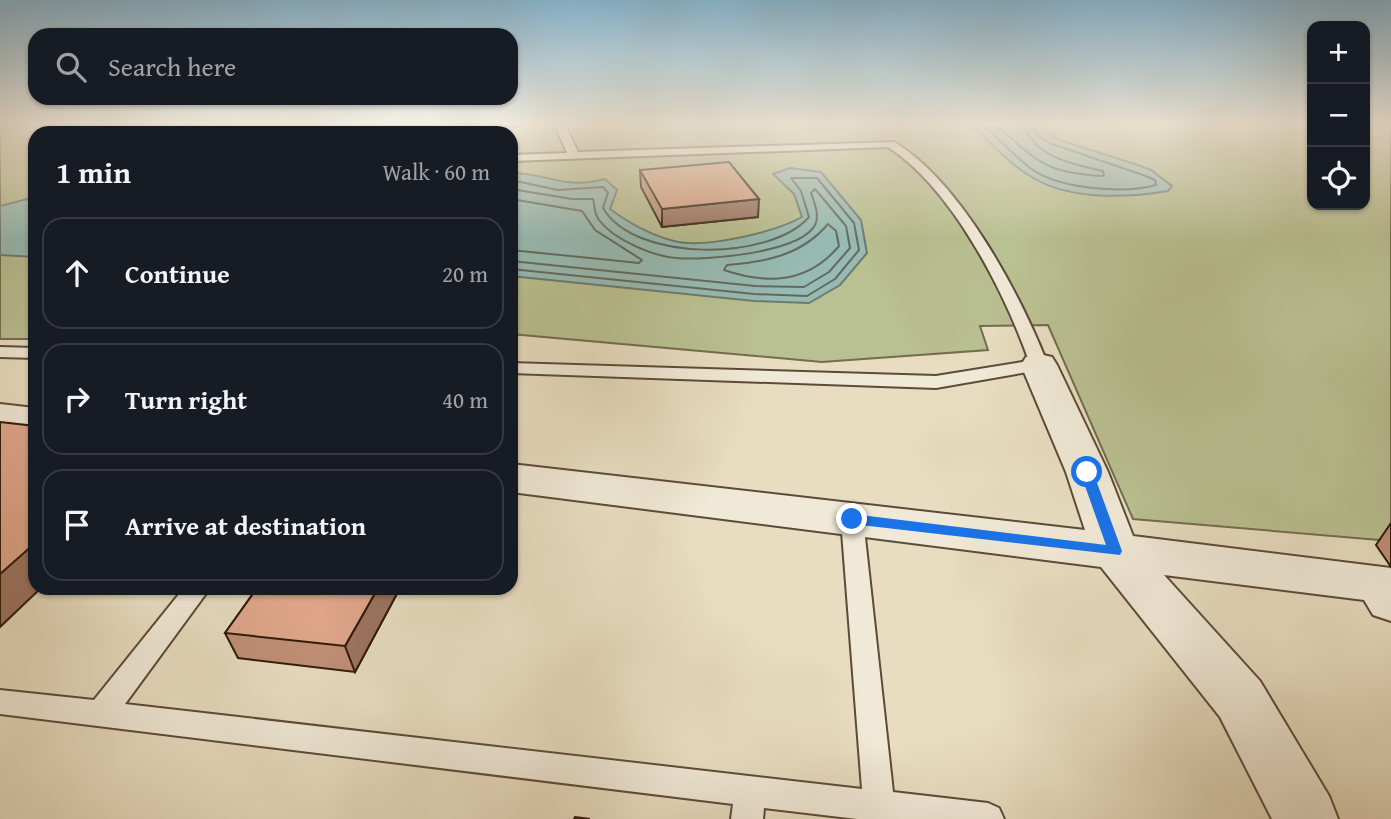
<!DOCTYPE html>
<html lang="en">
<head>
<meta charset="utf-8">
<style>
  :root { --surface:#171b24; --page:#242831; --text:#f1f3f6; --muted:#9ea1a6; --line:#363941 }
  body { margin:0; font-family:"Gentium Book Plus",serif; background:var(--page); color:var(--text) }
  .controls { position:absolute; right:21px; top:21px; display:grid; overflow:hidden; border-radius:14px; box-shadow:0 2px 5px #0004 }
  .controls button { width:63px; height:63px; display:grid; place-items:center; padding:0; border:0; border-bottom:2px solid var(--line); background:var(--surface); color:var(--text); font:35px sans-serif }
  .stop { position:absolute; width:21px; height:21px; margin:-16px; border:5px solid #1a73e8; border-radius:50%; background:#fff }
  .stop.end { background:#1a73e8; border-color:#fff; box-shadow:0 2px 7px #0008 }
  .list { margin:0; padding:0; list-style:none }
  h2 { display:flex; justify-content:space-between; align-items:center; height:91px; margin:0; padding:0 28px; font-size:30px }
  h2 small { font-size:23px; font-weight:400; color:var(--muted) }
  .list li { display:grid; grid-template-columns:46px 1fr auto; gap:21px; align-items:center; box-sizing:border-box; height:112px; margin:0 14px 14px; padding:0 14px; border:2px solid var(--line); border-radius:21px }
  .list b { display:block; font-size:26px; white-space:nowrap }
  .list em { font-size:23px; font-style:normal; color:var(--muted) }
  .icon { flex:none; width:38px; height:38px; fill:none; stroke:currentColor; stroke-width:2; stroke-linecap:round; stroke-linejoin:round }
  .map { position:relative; flex:none; width:1391px; height:819px; overflow:hidden }
  .search { position:absolute; background:var(--surface); box-shadow:0 2px 5px #0004; left:28px; top:28px; width:490px; height:77px; display:flex; align-items:center; gap:18px; box-sizing:border-box; padding:0 24px; border-radius:21px; color:var(--muted); font-size:26px }
  .panel { position:absolute; background:var(--surface); box-shadow:0 2px 5px #0004; left:28px; top:126px; width:490px; height:469px; border-radius:21px }
  .map>svg:first-child { display:block }
</style>
</head>
<body>
<div class="map">
<svg width="1391" height="819" viewBox="0 0 1391 819">
  <rect width="100%" height="100%" fill="#e8ddc1"/>
  <filter id="stains"><feTurbulence type="fractalNoise" baseFrequency=".00286" numOctaves="4"/><feColorMatrix values="0 0 0 0 .2 0 0 0 0 .09 0 0 0 0 .02 0 0 0 .5 -.17"/></filter>
  <radialGradient id="worn" r=".72"><stop offset=".6" stop-color="#630" stop-opacity="0"/><stop offset="1" stop-color="#630" stop-opacity=".3"/></radialGradient>
  <path fill="#b9c091" stroke="#746d4e" stroke-width="2" d="M 0,123 L 1312,123 L 1312,205 L 1365,205 L 1365,123 L 1391,123 L 1391,541 L 1133,519 L 1048,325 L 980,326 L 988,350 L 822,362 L 511,334 L 511,133 L 35,133 L 35,339 L 0,339 Z"/>
  <path fill="#97bbb4" stroke="#6d7b70" stroke-width="2" d="M 969,123 L 1036,123 L 1059,140 L 1135,164 L 1151,170 L 1172,186 L 1168,191 C 1127,198 1072,200 1035,179 C 1011,166 989,141 969,123 Z
    M 790,168 L 821,172 L 861,220 L 867,253 L 840,285 L 809,303 L 754,301 L 511,276 L 511,173 C 548,173 563,190 605,179 L 617,190 L 610,209 C 629,223 650,235 674,241 C 704,249 775,232 802,217 L 794,194 L 773,174 Z
    M 35,197 L 35,257 L 0,255 L 0,206 Z"/>
  <g fill="none" stroke-linecap="round" stroke-linejoin="round">
    <path stroke="#626a5f" stroke-width="2" d="M 980,123 C 999,137 1014,157 1033,170 C 1061,189 1124,194 1156,185 L 1155,180 L 1143,175 L 1049,143 L 1037,134 L 1032,123
      M 994,123 C 1038,161 1043,173 1104,176 L 1103,171 C 1073,164 1033,157 1023,123
      M 511,180 L 558,190 L 603,187 L 608,193 L 603,208 C 635,263 771,261 809,217 L 801,191 L 791,178 L 817,178 L 854,223 L 859,250 L 835,279 L 807,296 L 754,294 L 511,269
      M 511,189 L 572,199 L 593,199 C 595,206 594,214 599,220 C 613,239 652,256 676,258 C 704,261 800,253 815,225 C 820,215 814,202 811,193 L 815,189 L 846,226 L 850,248 L 829,272 L 804,287 L 755,286 L 511,261
      M 511,199 L 582,211 L 595,230 L 642,260 L 639,263 L 511,250
      M 828,224 L 836,231 L 839,246 C 808,283 768,285 724,270 L 727,265 C 766,262 802,255 828,224 Z"/>
    <g stroke="#5c4b38" stroke-width="4">
      <path id="service" d="M 275,123 L 285,123 L 280,133 L 270,133 Z
        M 554,123 L 564,123 L 578,152 L 894,142 C 961,182 1020,294 1048,365 L 1039,370 L 936,388 L 511,373 L 511,363 L 936,376 L 1029,361 C 1004,291 952,188 888,147 L 511,161 L 511,155 L 567,153 Z
        M 0,347 L 35,348 L 35,358 L 0,357 Z
        M 852,511 L 860,513 L 863,519 L 893,792 L 988,803 L 999,808 L 1004,819 L 857,819 L 764,808 L 763,819 L 731,819 L 733,804 L 0,714 L 0,690 L 94,700 L 184,588 L 210,588 L 125,704 L 862,789 L 841,519 L 844,513 Z"/>
    </g>
    <g stroke="#5c4b38" stroke-width="4">
      <path id="minor" d="M 1039,354 L 1052,357 L 1057,365 L 1108,472 L 1133,536 L 1391,568 L 1391,621 L 1373,615 L 1364,600 L 1164,575 L 1260,681 L 1329,796 L 1338,819 L 1272,819 L 1220,717 L 1101,567 L 511,492 L 511,464 L 1085,530 L 1066,472 L 1021,365 L 1026,357 Z
        M 0,404 L 35,408 L 35,432 L 0,428 Z"/>
    </g>
    <use href="#service" fill="#f0e9d7" fill-rule="evenodd"/>
    <use href="#minor" fill="#f0e9d7" fill-rule="evenodd"/>
  </g>
  <path fill="#c08f77" stroke="#2e1a0a" stroke-width="2" d="M 640,170 L 758,217 L 662,227 L 641,187 Z
    M 1391,523 L 1391,567 L 1376,545 Z
    M 257,588 L 400,588 L 355,672 L 238,658 L 225,633 Z"/>
  <path fill="#9c7461" stroke="#2e1a0a" stroke-width="2" d="M 473,123 L 534,123 L 535,125 L 474,130 Z
    M 759,199 L 758,217 L 662,227 L 662,209 Z
    M 35,543 L 35,588 L 41,588 L 0,627 L 0,574 Z
    M 378,588 L 400,588 L 355,672 L 345,646 Z"/>
  <path fill="#dfa68a" stroke="#2e1a0a" stroke-width="2" d="M 729,162 L 759,199 L 662,209 L 640,170 Z
    M 0,422 L 35,426 L 35,543 L 0,574 Z
    M 257,588 L 378,588 L 345,646 L 225,633 Z
    M 575,817 L 590,819 L 574,819 Z"/>
  <linearGradient id="sky" x2="0" y2="1"><stop stop-color="#87b7d3"/><stop offset="0.52" stop-color="#f5f0e3"/><stop offset="1" stop-color="#f5f0e3" stop-opacity="0"/></linearGradient>
  <rect width="1391" height="238" fill="url(#sky)"/>
  <path fill="#1a73e8" d="M 1082,469 L 1093,472 L 1122,551 L 1120,555 L 852,524 L 845,519 L 852,514 L 1106,545 L 1080,472 Z"/>
  <rect width="100%" height="100%" filter="url(#stains)"/>
  <rect width="100%" height="100%" fill="url(#worn)"/>
</svg>
<div class="controls">
<button>+</button>
<button>−</button>
<button><svg class="icon" aria-label="locate" viewBox="0 0 24 24"><circle cx="12" cy="12" r="6"/><path d="M12 2v4M12 18v4M2 12h4M18 12h4"/></svg></button>
</div>
<div class="stop" style="left:1087px;top:472px"></div>
<div class="stop end" style="left:852px;top:519px"></div>
<div class="search"><svg class="icon" aria-label="search" viewBox="0 0 24 24"><circle cx="10" cy="10" r="6"/><path d="M15 15l6 6"/></svg>Search here</div>
<section class="panel">
<h2>1 min<small>Walk · 60 m</small></h2>
<ul class="list">
<li><svg class="icon" aria-label="ahead" viewBox="0 0 24 24"><path d="M12 20V5M6 11l6-6 6 6"/></svg><div><b>Continue</b></div><em>20 m</em></li>
<li><svg class="icon" aria-label="right" viewBox="0 0 24 24"><path d="M7 20v-9h11M14 6l5 5-5 5"/></svg><div><b>Turn right</b></div><em>40 m</em></li>
<li><svg class="icon" aria-label="arrive" viewBox="0 0 24 24"><path d="M6 21V4h12l-3 4 3 4H6"/></svg><div><b>Arrive at destination</b></div></li>
</ul>
</section>
</div>
</body>
</html>
